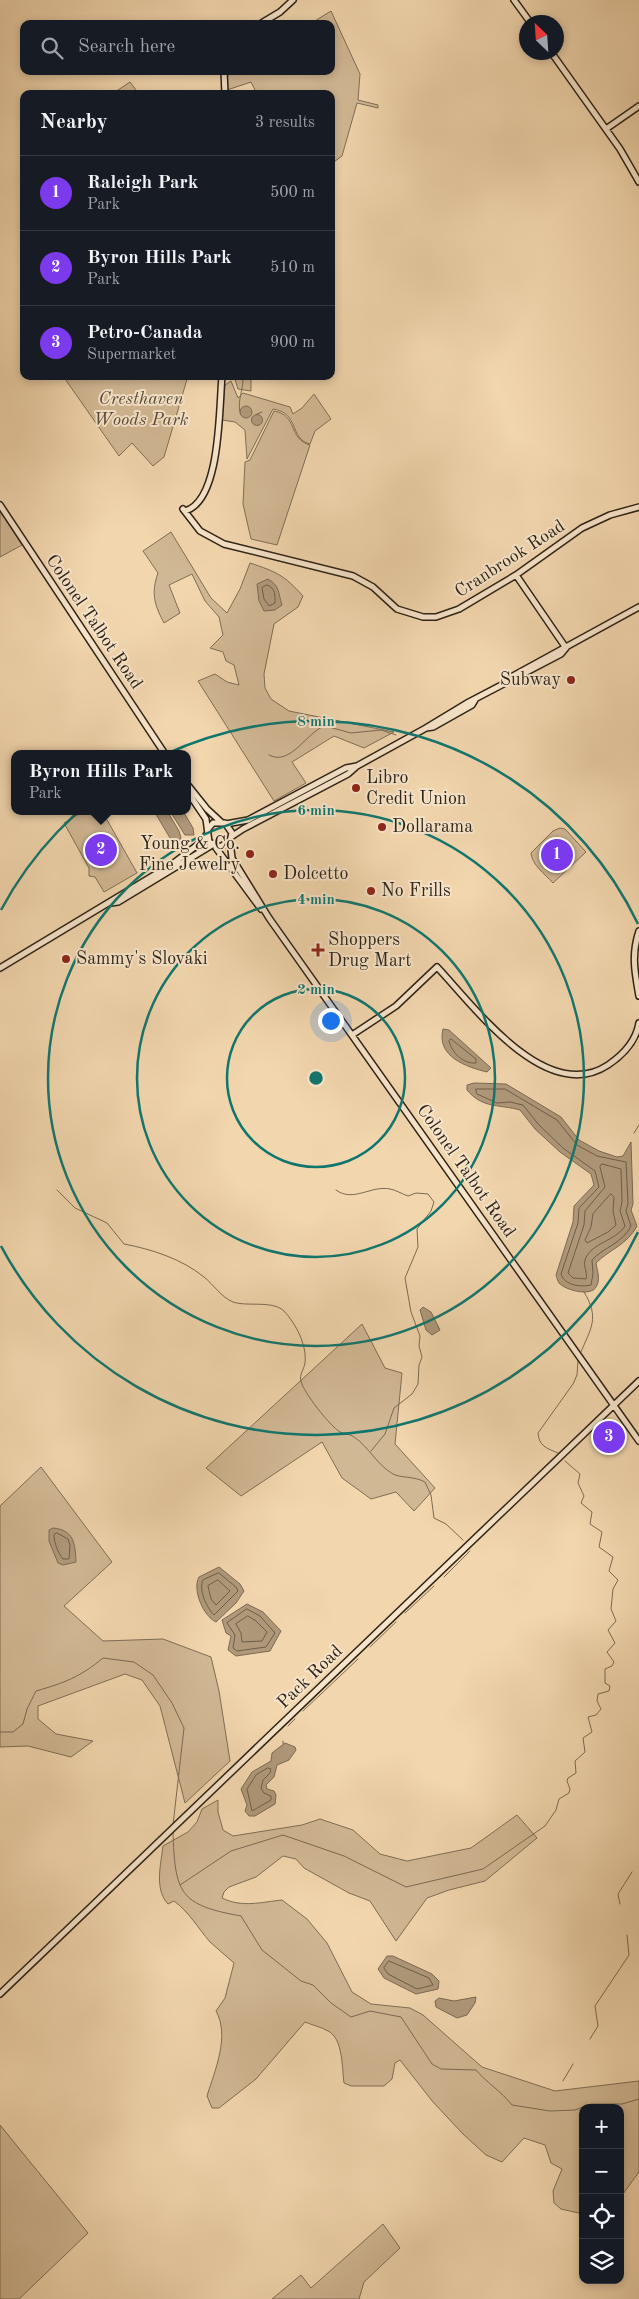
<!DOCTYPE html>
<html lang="en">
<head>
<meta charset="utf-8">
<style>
  :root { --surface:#171b24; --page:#242831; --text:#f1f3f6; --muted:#9ea1a6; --line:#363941; --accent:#7c3aed }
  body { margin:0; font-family:"Old Standard TT",serif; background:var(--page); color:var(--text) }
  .controls { position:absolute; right:15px; bottom:15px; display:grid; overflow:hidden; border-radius:10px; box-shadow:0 2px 8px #0003 }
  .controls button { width:45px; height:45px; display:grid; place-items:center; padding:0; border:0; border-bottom:1px solid var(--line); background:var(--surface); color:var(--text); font:25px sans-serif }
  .compass { position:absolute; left:519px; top:15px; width:45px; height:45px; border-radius:50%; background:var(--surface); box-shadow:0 2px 8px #0003; rotate:335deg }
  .you { position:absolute; left:330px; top:1020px; width:18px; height:18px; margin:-12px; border:4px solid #fff; border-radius:50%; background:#1a73e8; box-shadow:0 0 0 8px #1a73e833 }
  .badge { display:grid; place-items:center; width:32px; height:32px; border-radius:50%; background:var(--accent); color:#fff; font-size:16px; font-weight:700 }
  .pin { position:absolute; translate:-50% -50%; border:2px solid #fff; box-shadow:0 1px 5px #0006 }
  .popup { position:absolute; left:11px; top:750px; width:180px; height:65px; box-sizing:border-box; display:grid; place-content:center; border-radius:10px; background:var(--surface); filter:drop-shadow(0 1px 4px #0005); font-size:16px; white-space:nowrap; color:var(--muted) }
  .popup b { font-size:19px; color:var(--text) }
  .popup::after { content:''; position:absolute; left:50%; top:100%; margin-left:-10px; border:10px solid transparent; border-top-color:var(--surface) }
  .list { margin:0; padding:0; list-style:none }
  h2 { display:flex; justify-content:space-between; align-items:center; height:65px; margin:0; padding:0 20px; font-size:21px }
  h2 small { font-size:16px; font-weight:400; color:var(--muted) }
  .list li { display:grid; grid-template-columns:32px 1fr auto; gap:15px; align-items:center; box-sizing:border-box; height:75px; padding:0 20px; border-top:1px solid var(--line) }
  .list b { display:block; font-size:19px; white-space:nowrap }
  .list p { margin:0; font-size:16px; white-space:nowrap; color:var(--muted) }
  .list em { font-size:16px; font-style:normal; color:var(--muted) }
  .icon { flex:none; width:28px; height:28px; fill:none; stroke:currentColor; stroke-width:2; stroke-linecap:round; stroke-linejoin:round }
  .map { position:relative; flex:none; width:639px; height:2299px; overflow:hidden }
  .search { position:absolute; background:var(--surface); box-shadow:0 2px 8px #0003; left:20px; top:20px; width:315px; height:55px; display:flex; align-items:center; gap:12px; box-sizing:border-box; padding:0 18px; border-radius:10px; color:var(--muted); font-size:19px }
  .panel { position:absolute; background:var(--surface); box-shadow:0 2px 8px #0003; left:20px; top:90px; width:315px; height:290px; border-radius:10px }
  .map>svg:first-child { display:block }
</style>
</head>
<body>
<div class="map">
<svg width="639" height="2299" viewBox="0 0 639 2299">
  <rect width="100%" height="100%" fill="#f2d6ae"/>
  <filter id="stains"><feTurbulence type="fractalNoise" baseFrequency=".004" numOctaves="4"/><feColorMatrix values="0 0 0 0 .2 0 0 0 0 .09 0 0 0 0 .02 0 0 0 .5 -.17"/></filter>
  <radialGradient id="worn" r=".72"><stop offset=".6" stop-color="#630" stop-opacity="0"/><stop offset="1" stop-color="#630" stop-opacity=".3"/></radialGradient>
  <path fill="#d1b894" stroke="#7f6e55" d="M 331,11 L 360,74 L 358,100 L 378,105 L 378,108 L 357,103 L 342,156 L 331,164 L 331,94 L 257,94 L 251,82 L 224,91 L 229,71 L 331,71 L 331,24 L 310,24 Z
    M 130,82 L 139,94 L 112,94 Z
    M 63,376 L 188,376 L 164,457 L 153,466 L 132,443 L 119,456 Z
    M 234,376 L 251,376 L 251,391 L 238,389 Z
    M 231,381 L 238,398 L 243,393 L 290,407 L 293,414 L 302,408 L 314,394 L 331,419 L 315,431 L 310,444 C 289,439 300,413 273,409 L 247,459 L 245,430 L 235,422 L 222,420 L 225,385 Z
    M 274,411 C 298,415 288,439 310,445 L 277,545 L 251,539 L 243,504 L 245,462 L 250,460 Z
    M 0,511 L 22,545 L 0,557 Z
    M 171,532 L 211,598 L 227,613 L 240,589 L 250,563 C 277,572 284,575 303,596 L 298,607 L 274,624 L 264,674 L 265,688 L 271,699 L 289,711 L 394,732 L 364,748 L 334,736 L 292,762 L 306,783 L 274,801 L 198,681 L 215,674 L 227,682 L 239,685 L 234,665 L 226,661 L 223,652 L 210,648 L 223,635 L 219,617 L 205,601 L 192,574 L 169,585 L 180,613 L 164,623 C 154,604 151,593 158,573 L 143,551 Z
    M 84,811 L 102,811 L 137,873 L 104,892 L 95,877 L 89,876 L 89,868 L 64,823 Z
    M 560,828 L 565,829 L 586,852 L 553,883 C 545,874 532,865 531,853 L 553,831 Z
    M 362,1324 L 385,1368 L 402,1373 L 395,1444 L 435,1488 L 414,1511 L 396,1492 L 371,1499 L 342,1478 L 322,1442 L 241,1496 L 206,1468 Z
    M 41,1467 L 112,1562 L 64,1606 L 103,1641 L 163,1639 L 211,1657 L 219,1691 L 230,1761 L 185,1803 L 160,1706 L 142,1680 L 125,1674 L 38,1706 L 38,1719 L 56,1734 L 93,1741 L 71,1757 L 28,1746 L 0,1747 L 0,1506 Z
    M 218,1800 L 218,1812 L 223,1830 L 233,1836 L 302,1825 L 320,1819 L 353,1830 L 380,1854 L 407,1861 L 471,1848 L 517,1815 L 537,1838 L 485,1881 L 449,1890 L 427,1898 L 396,1941 L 370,1901 L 349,1893 L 304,1868 L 296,1859 L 283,1856 L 256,1877 L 229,1887 L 224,1892 L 222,1898 C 242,1908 262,1902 282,1900 L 307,1919 L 327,1943 L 352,1992 L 371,2004 L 410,2008 L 423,2015 L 482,2067 L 555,2091 L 639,2081 L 639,2172 L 620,2198 L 620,2108 L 583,2108 L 583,2214 L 561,2209 L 554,2203 L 553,2191 L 562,2169 L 551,2163 L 545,2145 L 524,2138 L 502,2162 L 486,2155 L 463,2134 L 433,2102 L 400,2060 L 395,2063 L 392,2079 L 384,2086 L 351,2086 L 344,2083 C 342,2068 343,2038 328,2031 C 321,2027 312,2025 305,2022 L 256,2079 L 219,2108 L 212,2108 L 207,2096 C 215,2070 230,2036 216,2011 L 225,1998 L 234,1963 C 226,1956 218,1949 210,1942 C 198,1928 189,1912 174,1901 L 168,1904 C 154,1889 161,1864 163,1846 L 188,1832 L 197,1822 L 202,1809 Z
    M 0,2125 L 88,2233 L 19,2299 L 0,2299 Z
    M 383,2224 L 400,2248 L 364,2282 L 359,2299 L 272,2299 L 301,2275 L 311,2288 Z"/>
  <path fill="#af997a" stroke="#7b6a52" d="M240 412a6 6 0 1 1 12 0a6 6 0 1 1-12 0Z
    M251.5 420a5.5 5.5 0 1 1 11 0a5.5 5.5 0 1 1-11 0Z
    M 268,579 C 280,586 278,593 282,605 L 275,610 L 264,611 L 259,601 L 257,584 Z
    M 154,811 L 167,811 L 179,831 L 181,838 L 177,844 L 173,843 Z
    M 170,811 L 183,811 L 193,828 L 194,835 L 185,835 Z
    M 443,1029 L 449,1030 L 491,1068 L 487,1072 C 467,1067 436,1057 443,1029 Z
    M 474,1083 L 506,1084 L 561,1117 L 579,1140 L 599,1151 L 617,1157 L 623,1156 L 631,1142 L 633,1204 L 631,1210 L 637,1226 C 627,1245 610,1249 596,1263 C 597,1270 601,1280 596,1287 C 591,1297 565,1290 559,1283 C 557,1280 557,1277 556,1275 L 573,1222 L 574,1206 L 594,1185 L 591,1174 L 560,1152 L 535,1129 L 520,1110 C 499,1104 483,1109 467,1090 L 467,1085 Z
    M 423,1307 L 431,1312 L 440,1330 L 432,1335 L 426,1330 L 420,1310 Z
    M 53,1528 C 74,1530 75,1543 76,1562 L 63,1565 L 58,1563 L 49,1541 L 49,1530 Z
    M 219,1567 L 240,1584 L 244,1591 L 236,1603 L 216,1622 C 203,1616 192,1589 199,1577 Z
    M 247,1604 L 263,1612 L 281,1631 L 270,1651 L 236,1656 L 228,1650 L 231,1636 L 226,1633 L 222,1620 Z
    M 285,1743 L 295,1747 L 296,1750 L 289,1760 L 277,1765 L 274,1777 L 266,1785 L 267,1789 L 274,1791 L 276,1795 L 275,1804 L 255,1816 L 249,1816 L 245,1811 L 247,1805 L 241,1789 L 252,1772 L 271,1761 L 272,1753 Z
    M 387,1956 L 393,1956 L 432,1974 L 439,1981 L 438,1989 L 416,1994 L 384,1978 L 378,1969 Z
    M 476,1997 L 475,2003 L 467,2015 L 457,2018 L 436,2007 L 435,2001 L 439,1998 L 454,2001 Z"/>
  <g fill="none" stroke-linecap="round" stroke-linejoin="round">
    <path stroke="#6e5e48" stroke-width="1" d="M 267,585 C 276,588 275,596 275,603 L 269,606 L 264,599 L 262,588 Z
      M 451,1039 L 476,1059 L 476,1063 C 463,1064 452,1053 449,1041 Z
      M 476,1089 L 505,1089 L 557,1120 L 577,1145 L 597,1156 L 626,1162 L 628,1203 L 626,1211 L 631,1226 C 623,1243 604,1247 592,1260 L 593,1274 L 591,1285 C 581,1287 565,1286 561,1274 L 578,1223 L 579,1208 L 599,1187 L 595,1171 L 563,1148 L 539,1125 L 523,1105 L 510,1102 L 497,1103 L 477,1094 Z
      M 602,1164 L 621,1169 L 622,1202 L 620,1211 L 625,1226 C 616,1241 590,1243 585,1260 C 583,1266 588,1273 586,1279 L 573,1278 L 568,1273 L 584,1225 L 585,1211 L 605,1187 L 600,1167 Z
      M 611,1194 L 614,1197 L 613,1211 L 616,1225 L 608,1232 L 587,1243 L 585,1240 L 591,1227 L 593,1214 Z
      M 57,1533 L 68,1539 L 70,1545 L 69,1559 L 63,1559 C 58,1553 54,1543 54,1535 Z
      M 219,1573 L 236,1587 L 238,1591 L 214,1615 C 207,1608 198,1590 203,1580 Z
      M 218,1580 L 230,1591 L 216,1605 L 211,1599 L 208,1586 Z
      M 247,1609 L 260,1616 L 275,1633 L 266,1647 L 237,1651 L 233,1648 L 235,1635 L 227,1623 Z
      M 248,1616 L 256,1621 L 267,1632 L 262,1641 L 242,1642 L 241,1633 L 236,1624 Z
      M 268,1768 L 271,1769 L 270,1773 L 263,1780 L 261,1788 L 264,1793 L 271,1796 L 271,1800 L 252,1811 L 247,1789 L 256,1775 Z
      M 389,1961 L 429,1978 L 433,1985 L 417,1989 L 388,1974 L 384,1968 Z"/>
    <path stroke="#7b6a52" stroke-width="1" d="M 240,412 C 237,400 244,389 243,376
      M 257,414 L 262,412
      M 269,755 C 291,767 307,731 325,726 L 351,733 L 381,730 L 396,735
      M 634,1133 L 639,1125
      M 57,1190 L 75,1208 L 107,1223 L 124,1244 C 151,1249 182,1259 204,1277 C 214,1285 221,1297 233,1302 C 248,1307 272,1300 284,1311 C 296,1324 307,1345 305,1363 C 304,1369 299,1375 301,1381 C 303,1392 330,1426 340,1432 C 345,1434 350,1434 354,1437 C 369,1447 377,1465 393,1474 C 400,1478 414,1476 425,1482 L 431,1495 L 434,1518 L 446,1524 L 463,1540
      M 336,1190 C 353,1203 371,1185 390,1189 C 396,1190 402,1194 408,1196 L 416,1193 L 428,1194 L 434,1202 L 431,1211 L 417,1229 L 418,1247 L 405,1278 L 411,1312 L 420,1336 L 419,1346 L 422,1357 L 419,1365 L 418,1384 L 412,1394 L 394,1408 L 385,1434 L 371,1451
      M 580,1354 C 591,1328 600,1318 584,1292
      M 558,1453 C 546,1448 539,1446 538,1433 L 573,1384 L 577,1375 L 578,1360
      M 444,1577 L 470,1551
      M 405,1613 L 434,1586
      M 370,1647 L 396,1622
      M 303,1711 L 358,1659
      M 288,1726 L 295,1719
      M 0,1732 L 13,1732 L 23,1724 L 27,1709 L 36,1691 C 64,1683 80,1677 103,1658 L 134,1662 L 153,1675 L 172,1703 L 184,1728 L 173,1825
      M 283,1741 L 283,1744
      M 173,1832 C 175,1893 179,1905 241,1916 L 262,1950 L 301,1981 L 313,1985 L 331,2003 L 351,2017 L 370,2011 L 401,2017 L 432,2064 L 441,2069 L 476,2070 C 487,2083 501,2091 512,2105 L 550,2111 L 575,2110 L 591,2104 L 622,2104 L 639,2099
      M 180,1885 L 231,1851 L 283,1835 L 344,1856 L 406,1887 L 483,1869 L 545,1826 L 556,1810 L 559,1799 L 569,1793 L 570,1789 L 567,1781 L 568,1778 L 576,1773 L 575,1761 L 585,1752 L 583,1738 L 592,1732 L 588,1717 L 596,1715 L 601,1709 L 597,1701 L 598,1694 L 609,1691 L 610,1686 L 605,1683 L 605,1669 L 612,1666 L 614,1662 L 607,1652 L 615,1643 L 608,1630 L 616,1621 L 611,1609 L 613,1589 L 618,1580 L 609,1571 L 613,1557 L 599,1547 L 602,1532 L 590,1524 L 592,1512 L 581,1503 L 584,1496 L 578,1483 L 580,1474 L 565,1461
      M 620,1904 L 618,1894 L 632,1872
      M 590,2039 L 598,2026 L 595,2006 L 629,1955 L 627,1935
      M 563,2081 L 573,2064"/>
    <g stroke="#2d2316" stroke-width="8">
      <path id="secondary" d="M 514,0 L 530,22
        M 260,24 L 280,12 L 293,0
        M 551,52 L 620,149 L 639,182
        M 224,71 L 225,94
        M 606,129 L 639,106
        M 0,505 L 165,754
        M 183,509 L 200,531 L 224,544 L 353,576 L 373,587 L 397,609 L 423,617 L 436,617 L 459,609 L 516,575 L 582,528 L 610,515 L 639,507
        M 185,511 C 221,501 219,408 222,376
        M 516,575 L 566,648
        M 509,681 L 513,676 L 639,607
        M 426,728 L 469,702 L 561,654 L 566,648
        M 187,784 L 207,809 L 221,822
        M 187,791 L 206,819 L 209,842 L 220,847 L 230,841 L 232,833 L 225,823 L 213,823 L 208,829
        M 226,824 L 248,820 L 346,768 L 357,766
        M 231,837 L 243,829 L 348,774 L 357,766 L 426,728 L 433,727 L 472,705 L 475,700
        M 230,841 L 232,858 L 269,918 L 639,1441
        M 216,848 L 261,909
        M 111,903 L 118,902 L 212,845
        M 639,931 C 631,955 635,973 639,996
        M 0,968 L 171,865 L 200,843 L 207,834
        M 352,1035 L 396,1006 L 437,967 C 474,1006 546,1106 608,1065 C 623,1055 636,1041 639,1023
        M 0,1994 L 639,1381"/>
    </g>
    <use href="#secondary" stroke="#f7e4ca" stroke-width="5"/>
  </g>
  <g fill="none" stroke="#0f766e" stroke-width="2.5">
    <circle cx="316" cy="1078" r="89"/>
    <circle cx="316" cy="1078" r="179"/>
    <circle cx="316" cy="1078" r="268"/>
    <path d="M638 1232A357 357 0 0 1 1 1246M1 910A357 357 0 0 1 638 924"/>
  </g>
  <g fill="#8f2418" stroke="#f7e4ca" stroke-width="2">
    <circle cx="571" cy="680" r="5"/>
    <circle cx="356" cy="788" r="5"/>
    <circle cx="382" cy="827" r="5"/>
    <circle cx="250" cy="854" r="5"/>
    <circle cx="273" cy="874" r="5"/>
    <circle cx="371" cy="891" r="5"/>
    <path d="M315.5 942.5h5v5h5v5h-5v5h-5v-5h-5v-5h5z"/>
    <circle cx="66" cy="959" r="5"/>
  </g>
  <g text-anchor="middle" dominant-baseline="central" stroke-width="4" stroke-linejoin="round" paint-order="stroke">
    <g font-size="18" font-style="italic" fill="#564836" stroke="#f7e4ca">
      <text x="141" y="399">Cresthaven<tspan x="141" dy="21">Woods Park</tspan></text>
    </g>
    <g font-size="18" fill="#2d2316" stroke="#f7e4ca">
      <text transform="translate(510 559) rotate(-33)">Cranbrook Road</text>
      <text transform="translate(94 622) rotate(56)">Colonel Talbot Road</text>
      <text transform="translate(466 1171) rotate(55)">Colonel Talbot Road</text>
      <text transform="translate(310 1677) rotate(-44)">Pack Road</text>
    </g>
    <g font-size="18" fill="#2d2316" stroke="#f7e4ca" text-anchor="start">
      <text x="561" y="680" text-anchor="end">Subway</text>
      <text x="366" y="778">Libro<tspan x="366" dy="21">Credit Union</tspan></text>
      <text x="392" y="827">Dollarama</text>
      <text x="240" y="844" text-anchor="end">Young &amp; Co.<tspan x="240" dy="21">Fine Jewelry</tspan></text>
      <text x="283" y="874">Dolcetto</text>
      <text x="381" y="891">No Frills</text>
      <text x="328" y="940">Shoppers<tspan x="328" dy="21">Drug Mart</tspan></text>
      <text x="76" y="959">Sammy's Slovaki</text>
    </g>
  </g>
  <circle cx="316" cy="1078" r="8" fill="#0f766e" stroke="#f7e4ca" stroke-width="2.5"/>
  <g font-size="15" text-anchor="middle" font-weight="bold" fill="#0f766e" stroke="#f7e4ca" stroke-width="4" stroke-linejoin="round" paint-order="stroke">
    <text x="316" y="726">8 min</text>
    <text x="316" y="815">6 min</text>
    <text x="316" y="904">4 min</text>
    <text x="316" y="994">2 min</text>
  </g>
  <rect width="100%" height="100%" filter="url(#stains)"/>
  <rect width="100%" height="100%" fill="url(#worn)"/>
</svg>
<div class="controls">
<button>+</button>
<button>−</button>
<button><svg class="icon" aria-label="locate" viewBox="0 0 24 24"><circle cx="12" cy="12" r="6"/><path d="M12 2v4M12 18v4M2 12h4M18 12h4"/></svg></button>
<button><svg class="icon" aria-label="layers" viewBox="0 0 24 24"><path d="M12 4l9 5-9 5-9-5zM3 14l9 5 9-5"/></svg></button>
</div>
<svg class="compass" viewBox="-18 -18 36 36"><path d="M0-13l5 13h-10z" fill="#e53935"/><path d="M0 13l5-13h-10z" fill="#9ea1a6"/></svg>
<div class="you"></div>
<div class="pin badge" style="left:557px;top:855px">1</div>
<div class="pin badge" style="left:101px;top:850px">2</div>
<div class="popup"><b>Byron Hills Park</b>Park</div>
<div class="pin badge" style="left:609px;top:1437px">3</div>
<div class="search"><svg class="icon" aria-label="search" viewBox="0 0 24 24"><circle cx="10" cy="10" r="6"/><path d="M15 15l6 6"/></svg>Search here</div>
<section class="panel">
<h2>Nearby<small>3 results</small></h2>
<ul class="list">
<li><span class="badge">1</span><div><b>Raleigh Park</b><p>Park</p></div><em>500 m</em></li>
<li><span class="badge">2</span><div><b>Byron Hills Park</b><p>Park</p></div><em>510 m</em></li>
<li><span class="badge">3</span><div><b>Petro-Canada</b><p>Supermarket</p></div><em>900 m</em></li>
</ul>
</section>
</div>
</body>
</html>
